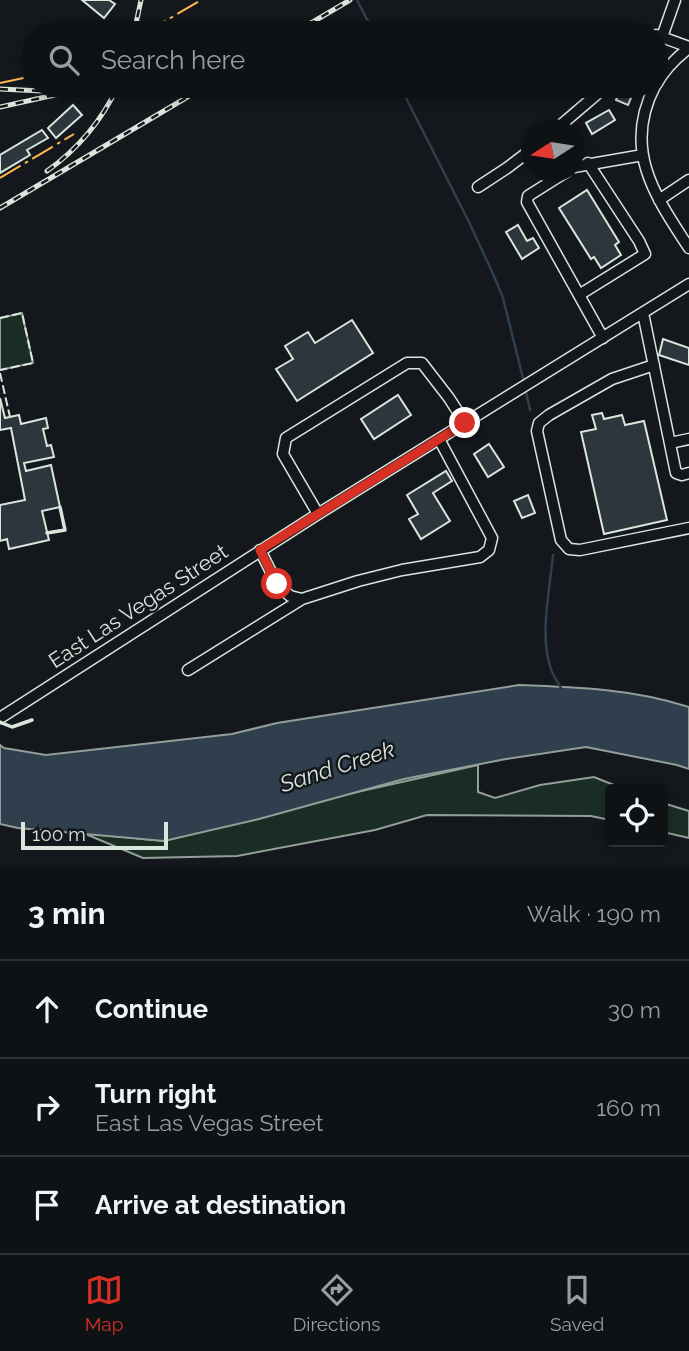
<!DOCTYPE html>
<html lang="en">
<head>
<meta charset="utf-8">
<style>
  :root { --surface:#0f1215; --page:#1d2022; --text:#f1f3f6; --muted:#9b9ea0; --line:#2f3234; --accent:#d93025 }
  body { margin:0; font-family:Raleway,sans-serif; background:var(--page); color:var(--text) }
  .controls { position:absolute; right:21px; bottom:21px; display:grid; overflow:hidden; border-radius:7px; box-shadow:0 4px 10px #0003 }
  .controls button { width:63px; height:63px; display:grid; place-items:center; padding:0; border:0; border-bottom:2px solid var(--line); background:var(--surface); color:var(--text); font:35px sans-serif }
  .compass { position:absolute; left:521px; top:119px; width:63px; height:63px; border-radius:50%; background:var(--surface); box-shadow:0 4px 10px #0003; rotate:258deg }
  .scale { position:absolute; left:21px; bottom:18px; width:147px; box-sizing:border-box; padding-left:7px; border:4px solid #d8e6dc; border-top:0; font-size:19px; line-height:24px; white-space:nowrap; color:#d8e6dc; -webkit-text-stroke:5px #14181c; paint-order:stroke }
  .stop { position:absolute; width:21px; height:21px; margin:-16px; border:5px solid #d93025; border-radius:50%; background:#fff }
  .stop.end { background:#d93025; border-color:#fff; box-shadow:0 2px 7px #0008 }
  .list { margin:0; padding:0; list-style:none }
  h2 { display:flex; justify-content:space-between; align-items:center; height:91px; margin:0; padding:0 28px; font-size:30px }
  h2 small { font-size:23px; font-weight:400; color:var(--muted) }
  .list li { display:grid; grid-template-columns:46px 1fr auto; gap:21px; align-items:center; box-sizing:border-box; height:98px; padding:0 28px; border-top:2px solid var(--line) }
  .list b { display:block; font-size:26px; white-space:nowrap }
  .list p { margin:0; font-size:23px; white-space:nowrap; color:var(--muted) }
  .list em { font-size:23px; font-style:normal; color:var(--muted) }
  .icon { flex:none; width:38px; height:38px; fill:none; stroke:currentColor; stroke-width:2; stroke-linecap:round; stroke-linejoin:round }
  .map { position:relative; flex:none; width:689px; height:868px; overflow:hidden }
  .search { position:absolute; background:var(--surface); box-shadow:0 4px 10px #0003; left:21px; right:21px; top:21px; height:77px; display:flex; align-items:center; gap:18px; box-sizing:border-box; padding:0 24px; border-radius:38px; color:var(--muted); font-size:26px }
  .sheet { height:385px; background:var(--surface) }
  nav { display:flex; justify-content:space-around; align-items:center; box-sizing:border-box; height:98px; border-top:2px solid var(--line); background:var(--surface); font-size:19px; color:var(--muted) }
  nav a { display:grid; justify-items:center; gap:4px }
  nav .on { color:var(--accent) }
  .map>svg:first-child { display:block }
</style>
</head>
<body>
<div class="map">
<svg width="689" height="868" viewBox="0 0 689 868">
  <rect width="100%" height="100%" fill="#14181c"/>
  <path fill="#1a2d24" stroke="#939e99" stroke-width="2" d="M 22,313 L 33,363 L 0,370 L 0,318 Z
    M 478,765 L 478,792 L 495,798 L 540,785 L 594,777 L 624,789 L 610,789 L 610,820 L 591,816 L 427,815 L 375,830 L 237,856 L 143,858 L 83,833 L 164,841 L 348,794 Z
    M 663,803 L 689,811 L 689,838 L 663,832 Z"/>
  <path fill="#2f3f4d" stroke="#939e99" stroke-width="2" d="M 519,685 C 577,687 633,689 689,707 L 689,769 L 677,765 L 586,747 L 506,759 L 404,779 L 259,819 L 164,841 L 18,828 L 0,824 L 0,745 L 4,748 L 46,755 L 232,734 L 277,723 Z"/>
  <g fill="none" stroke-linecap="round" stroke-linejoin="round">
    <path stroke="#2f3f4d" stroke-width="2.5" d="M 357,0 L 374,33
      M 400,86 L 469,222 L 494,276 L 503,298 L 524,382
      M 525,388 L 530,410
      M 553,555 C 550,589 539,637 551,669 C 553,676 558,682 561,688"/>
  </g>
  <path fill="#2c363c" stroke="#d8e6dc" stroke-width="2" d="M 82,0 L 109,0 L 115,4 L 104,18 Z
    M 622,86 L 636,86 L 628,105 L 616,100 Z
    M 73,105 L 82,115 L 56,138 L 48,128 Z
    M 609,110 L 615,120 L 592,134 L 586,123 Z
    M 42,130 L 48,138 L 27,150 L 30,155 L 0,173 L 0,155 Z
    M 587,190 L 619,242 L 615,245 L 621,255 L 601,268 L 594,257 L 591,259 L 559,208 Z
    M 518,225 L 527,241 L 533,238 L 539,248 L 522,259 L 506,232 Z
    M 352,320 L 373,353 L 297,401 L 276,369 L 293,359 L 285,346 L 308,332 L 315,343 Z
    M 663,339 L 689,348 L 689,365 L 659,355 Z
    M 398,395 L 411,415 L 374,439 L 361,419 Z
    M 0,398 L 5,418 L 19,415 L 21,424 L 46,418 L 48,428 L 43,429 L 47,446 L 51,445 L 54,457 L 24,463 L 26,471 L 51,465 L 60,507 L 42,511 L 49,540 L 9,549 L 7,539 L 0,541 L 0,505 L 25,500 L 11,428 L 0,430 Z
    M 602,413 L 604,419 L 622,415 L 625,425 L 644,421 L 667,520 L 604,534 L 581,432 L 596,429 L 592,415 Z
    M 489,444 L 504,467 L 488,477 L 474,454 Z
    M 446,471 L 452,481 L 433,493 L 450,521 L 421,539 L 409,519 L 418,514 L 407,495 Z
    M 528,495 L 535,513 L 522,518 L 514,501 Z"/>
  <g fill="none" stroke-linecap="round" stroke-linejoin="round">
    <g stroke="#d8e6dc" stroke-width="13">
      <path id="minor" d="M 639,33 L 644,33
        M 656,35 L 689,47
        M 662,37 L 675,0
        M 656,85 C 664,70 676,58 689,48
        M 655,86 C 622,149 655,196 689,248
        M 555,130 L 596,95 L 600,86
        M 574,167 L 643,155
        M 566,172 L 528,196 L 527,202 L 603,338
        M 478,187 L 507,168 L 532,149
        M 659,200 L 689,180
        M 579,295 L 645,254 L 639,241 L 588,163
        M 643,313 L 676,473 L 682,475 L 689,473
        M 654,365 L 612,379 L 549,415 L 539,423 L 537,431 L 561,540 L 569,549 L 580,550 L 689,528
        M 670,443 L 689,439
        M 318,514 L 283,454 L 286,438 L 407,363 L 422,363 L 449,398 L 465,423
        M 260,550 L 277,584 L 290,596 L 302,599 L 358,581 L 402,570 L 480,557 L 489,550 L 492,538 L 439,439
        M 188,670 L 302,599
        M 0,718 L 318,514 L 689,284"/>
    </g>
    <use href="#minor" stroke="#14181c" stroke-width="10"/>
    <g stroke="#d8e6dc" stroke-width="5">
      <path id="rail" d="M 134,33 L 141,0
        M 294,33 L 350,0
        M 0,89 L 42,91
        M 0,107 L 50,96 L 111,86
        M 47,171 C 78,149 102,120 118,86
        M 0,208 L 206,86"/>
    </g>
    <use href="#rail" stroke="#14181c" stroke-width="2.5" stroke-dasharray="8" stroke-linecap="butt"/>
    <path stroke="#d8e6dc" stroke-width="2" stroke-dasharray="9 3.5" stroke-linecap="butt" d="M 0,318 L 22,313 L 33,363 L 0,370
      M 0,373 L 10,417"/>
    <path stroke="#d8e6dc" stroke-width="3.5" d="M 47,533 L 65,530 L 60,507
      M 0,722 L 12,727 L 32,720"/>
    <path stroke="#ffb74d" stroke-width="2" stroke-dasharray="24 5 3.5 5" stroke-linecap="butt" d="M 145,33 L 201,0
      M 0,83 L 33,76
      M 0,178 L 74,134"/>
  </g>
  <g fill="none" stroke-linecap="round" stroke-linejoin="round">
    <path stroke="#d93025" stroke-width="9" d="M 277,584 L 260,550 L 465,423"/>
  </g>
  <g text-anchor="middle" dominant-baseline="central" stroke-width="5" stroke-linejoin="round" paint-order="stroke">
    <g font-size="21" fill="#d8e6dc" stroke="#14181c">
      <text transform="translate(138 606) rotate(-33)">East Las Vegas Street</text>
    </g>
    <g font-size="23" font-style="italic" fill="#d8e6dc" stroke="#14181c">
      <text transform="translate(337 766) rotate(-18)">Sand Creek</text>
    </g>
  </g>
</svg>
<div class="controls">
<button><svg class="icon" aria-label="locate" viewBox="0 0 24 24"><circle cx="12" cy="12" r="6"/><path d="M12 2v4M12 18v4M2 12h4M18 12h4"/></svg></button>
</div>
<svg class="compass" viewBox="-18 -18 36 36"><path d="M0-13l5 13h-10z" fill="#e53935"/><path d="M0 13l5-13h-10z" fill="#9b9ea0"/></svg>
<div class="scale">100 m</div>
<div class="stop" style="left:277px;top:584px"></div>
<div class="stop end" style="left:465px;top:423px"></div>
<div class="search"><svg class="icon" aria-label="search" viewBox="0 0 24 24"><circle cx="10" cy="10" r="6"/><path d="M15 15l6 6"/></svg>Search here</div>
</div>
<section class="sheet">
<h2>3 min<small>Walk · 190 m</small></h2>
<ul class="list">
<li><svg class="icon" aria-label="ahead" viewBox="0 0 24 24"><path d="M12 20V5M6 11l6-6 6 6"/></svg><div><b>Continue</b></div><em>30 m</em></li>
<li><svg class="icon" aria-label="right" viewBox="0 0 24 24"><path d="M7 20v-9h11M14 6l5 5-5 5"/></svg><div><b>Turn right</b><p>East Las Vegas Street</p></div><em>160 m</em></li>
<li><svg class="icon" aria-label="arrive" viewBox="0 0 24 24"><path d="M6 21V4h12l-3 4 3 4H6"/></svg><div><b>Arrive at destination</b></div></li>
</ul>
</section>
<nav>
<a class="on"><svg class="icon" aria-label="map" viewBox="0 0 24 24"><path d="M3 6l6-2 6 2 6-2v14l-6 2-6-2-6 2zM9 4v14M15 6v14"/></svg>Map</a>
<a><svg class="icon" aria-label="directions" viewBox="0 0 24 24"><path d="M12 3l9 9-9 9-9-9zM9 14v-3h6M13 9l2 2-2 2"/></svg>Directions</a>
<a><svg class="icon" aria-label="saved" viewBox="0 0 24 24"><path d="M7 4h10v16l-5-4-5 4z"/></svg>Saved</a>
</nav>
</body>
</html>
